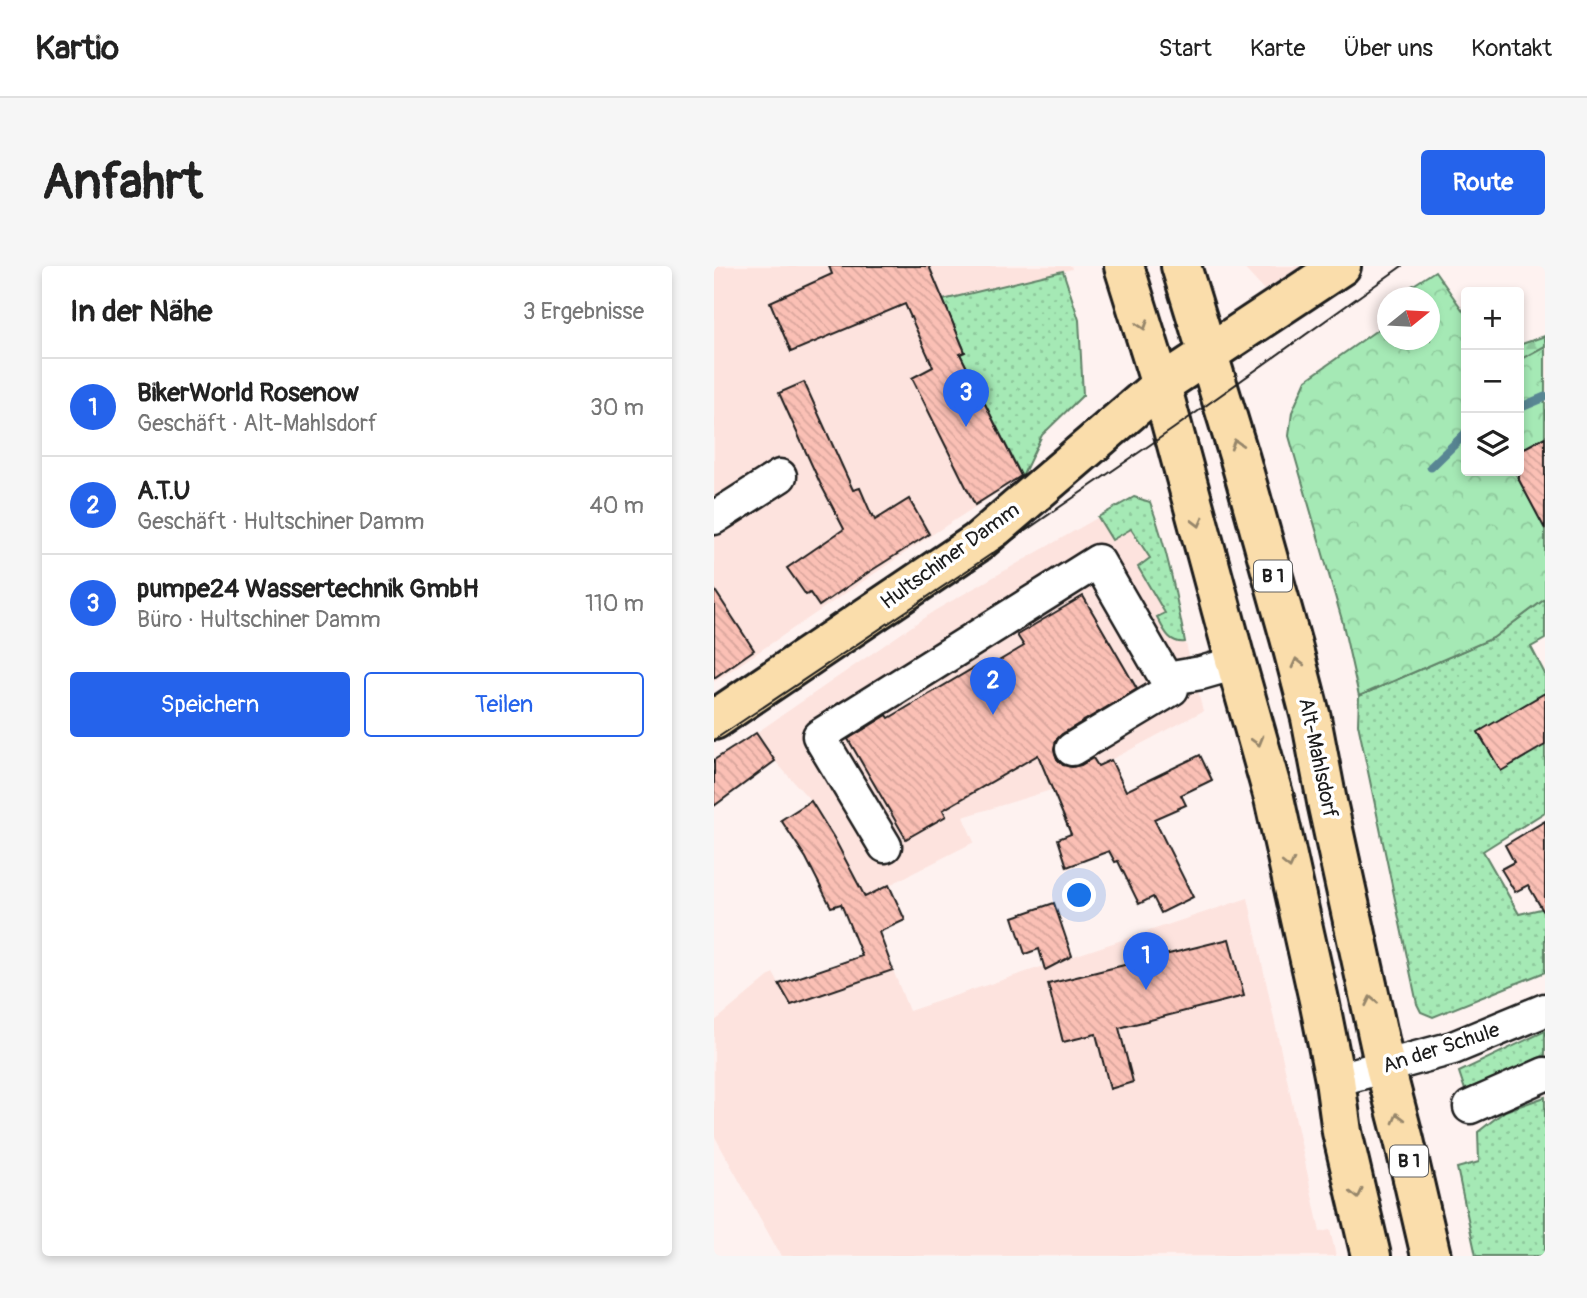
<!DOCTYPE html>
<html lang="de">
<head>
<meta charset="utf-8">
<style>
  :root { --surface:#fff; --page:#f6f6f6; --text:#222; --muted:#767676; --line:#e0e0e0; --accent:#2563eb }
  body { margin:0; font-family:Pangolin,sans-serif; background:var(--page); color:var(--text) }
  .controls { position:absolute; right:21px; top:21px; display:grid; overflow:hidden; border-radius:7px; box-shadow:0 4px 10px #0003 }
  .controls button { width:63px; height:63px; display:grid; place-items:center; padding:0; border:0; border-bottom:2px solid var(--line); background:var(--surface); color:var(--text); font:35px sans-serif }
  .compass { position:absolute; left:663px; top:21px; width:63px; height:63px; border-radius:50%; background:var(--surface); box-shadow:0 4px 10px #0003; rotate:72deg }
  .you { position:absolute; left:366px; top:630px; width:24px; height:24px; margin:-18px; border:5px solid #fff; border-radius:50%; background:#1a73e8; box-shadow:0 0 0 10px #1a73e833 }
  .badge { display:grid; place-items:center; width:46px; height:46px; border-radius:50%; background:var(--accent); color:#fff; font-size:23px; font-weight:700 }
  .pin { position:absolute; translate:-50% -58px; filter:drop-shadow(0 2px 4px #0008) }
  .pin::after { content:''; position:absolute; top:37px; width:24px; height:21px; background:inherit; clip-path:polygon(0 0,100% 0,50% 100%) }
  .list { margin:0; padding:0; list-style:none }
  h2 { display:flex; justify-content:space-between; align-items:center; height:91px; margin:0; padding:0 28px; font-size:30px }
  h2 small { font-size:23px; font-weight:400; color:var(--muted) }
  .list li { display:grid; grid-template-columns:46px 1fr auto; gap:21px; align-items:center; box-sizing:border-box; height:98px; padding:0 28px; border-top:2px solid var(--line) }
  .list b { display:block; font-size:26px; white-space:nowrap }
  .list p { margin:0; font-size:23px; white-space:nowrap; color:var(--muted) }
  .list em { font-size:23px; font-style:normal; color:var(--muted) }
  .actions { display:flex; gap:14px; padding:21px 28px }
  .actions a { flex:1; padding:16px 0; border:2px solid var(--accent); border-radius:7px; text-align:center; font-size:24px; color:var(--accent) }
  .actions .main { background:var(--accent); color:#fff }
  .icon { flex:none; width:38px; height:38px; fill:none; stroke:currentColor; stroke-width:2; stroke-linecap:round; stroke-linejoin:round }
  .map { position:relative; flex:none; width:831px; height:990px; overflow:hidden; border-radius:7px }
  header { display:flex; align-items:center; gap:42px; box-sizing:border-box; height:98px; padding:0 35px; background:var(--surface); border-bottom:2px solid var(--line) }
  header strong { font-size:33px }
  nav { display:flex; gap:38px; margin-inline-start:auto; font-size:24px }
  .intro { display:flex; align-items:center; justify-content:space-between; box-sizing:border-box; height:168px; padding:0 42px }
  h1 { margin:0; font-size:49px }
  .button { padding:18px 32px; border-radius:7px; background:var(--accent); color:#fff; font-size:24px; font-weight:700 }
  main { display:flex; gap:42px; padding:0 42px }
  aside { flex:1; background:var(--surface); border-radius:7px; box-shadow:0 4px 10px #0003 }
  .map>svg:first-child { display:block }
</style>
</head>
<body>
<header>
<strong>Kartio</strong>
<nav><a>Start</a><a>Karte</a><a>Über uns</a><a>Kontakt</a></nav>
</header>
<div class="intro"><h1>Anfahrt</h1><a class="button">Route</a></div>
<main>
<aside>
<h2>In der Nähe<small>3 Ergebnisse</small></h2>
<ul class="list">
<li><span class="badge">1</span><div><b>BikerWorld Rosenow</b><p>Geschäft · Alt-Mahlsdorf</p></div><em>30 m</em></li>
<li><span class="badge">2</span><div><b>A.T.U</b><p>Geschäft · Hultschiner Damm</p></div><em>40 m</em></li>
<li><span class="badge">3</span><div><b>pumpe24 Wassertechnik GmbH</b><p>Büro · Hultschiner Damm</p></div><em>110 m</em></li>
</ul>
<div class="actions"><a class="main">Speichern</a><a>Teilen</a></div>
</aside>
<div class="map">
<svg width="831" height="990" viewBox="0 0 831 990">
  <defs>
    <pattern id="grass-dots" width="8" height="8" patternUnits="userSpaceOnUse" patternTransform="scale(1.75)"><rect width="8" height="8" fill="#a5e9b5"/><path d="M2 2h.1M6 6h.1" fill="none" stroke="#8dc79b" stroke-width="1.8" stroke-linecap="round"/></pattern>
    <pattern id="forest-firs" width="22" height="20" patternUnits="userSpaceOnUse" patternTransform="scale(1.75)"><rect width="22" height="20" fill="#a5e9b5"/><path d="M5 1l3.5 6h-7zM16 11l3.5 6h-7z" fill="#8dc79b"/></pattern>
    <pattern id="park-crowns" width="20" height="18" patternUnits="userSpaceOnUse" patternTransform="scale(1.75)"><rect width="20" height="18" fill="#a5e9b5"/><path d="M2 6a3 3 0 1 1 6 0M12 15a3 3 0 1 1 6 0" fill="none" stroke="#8dc79b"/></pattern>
    <pattern id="building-back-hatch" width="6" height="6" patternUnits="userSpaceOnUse" patternTransform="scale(1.75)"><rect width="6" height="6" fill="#fbc0b5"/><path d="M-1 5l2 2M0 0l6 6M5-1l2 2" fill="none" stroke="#d7a49b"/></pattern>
  </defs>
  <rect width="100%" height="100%" fill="#fef2f0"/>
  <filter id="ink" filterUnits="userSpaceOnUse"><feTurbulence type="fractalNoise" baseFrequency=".0143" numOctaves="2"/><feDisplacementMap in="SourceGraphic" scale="14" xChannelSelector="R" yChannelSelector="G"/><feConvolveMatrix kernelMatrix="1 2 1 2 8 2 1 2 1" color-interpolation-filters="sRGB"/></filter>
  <g filter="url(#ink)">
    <path fill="#fde3de" d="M 0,0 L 357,0 L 358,3 L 229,35 L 251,86 L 246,89 L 308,211 L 219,268 L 0,416 Z
      M 528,0 L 588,0 L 550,24 Z
      M 420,231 L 429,232 L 447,279 L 489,445 L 410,487 L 337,524 L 249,551 L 260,576 L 152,631 L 97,535 L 61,495 L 42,467 L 220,345 Z
      M 534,632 L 606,966 L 616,964 L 622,990 L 67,990 L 0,869 L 0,756 L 59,707 L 77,739 L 179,704 L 195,745 Z"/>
    <path fill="url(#grass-dots)" stroke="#608268" stroke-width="2" d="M 349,5 L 365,54 L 369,129 L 328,169 L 308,211 L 246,88 L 251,86 L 229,34 Z
      M 420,231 L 436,236 C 453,282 462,329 471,376 C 455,378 450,364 443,351 L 451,347 L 424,301 L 436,292 L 417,263 L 398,274 L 384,251 Z
      M 831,333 L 831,373 L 817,381 L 831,408 L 831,546 L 769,585 L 805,648 L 831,642 L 831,706 L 719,751 L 707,746 L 703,738 L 644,458 L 645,430 L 779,372 Z
      M 831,765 L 831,789 L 789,809 L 751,824 L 745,806 Z
      M 831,831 L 831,990 L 762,990 L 743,902 L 765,896 L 764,866 L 791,845 Z"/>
    <path fill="url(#forest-firs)" stroke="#608268" stroke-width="2" d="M 831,70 L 831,145 L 805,156 L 805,79 Z"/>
    <path fill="url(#park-crowns)" stroke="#608268" stroke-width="2" d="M 721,5 L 752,49 L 752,205 L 800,205 L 831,262 L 831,333 L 779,372 L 645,430 L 628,354 L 575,170 L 578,146 L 592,114 L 673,57 L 674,74 L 716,74 L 716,32 L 681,31 Z
      M 831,80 L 831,171 L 805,185 L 805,94 Z"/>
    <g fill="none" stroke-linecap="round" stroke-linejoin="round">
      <path stroke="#598693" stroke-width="9" d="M 805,142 L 831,131
        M 717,201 L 752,167"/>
    </g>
    <path fill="url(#building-back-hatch)" stroke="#1c1c1c" stroke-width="2" d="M 115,0 L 215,0 L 251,86 L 246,88 L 307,210 L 261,239 L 198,112 L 219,101 L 191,38 L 77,86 L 56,36 L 118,8 Z
      M 90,116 L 139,224 L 146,222 L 158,250 L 159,249 L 161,254 L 195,233 L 215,268 L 155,306 L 105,340 L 96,327 L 92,329 L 73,302 L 130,263 L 106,217 L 65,127 Z
      M 831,171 L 831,263 L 805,214 L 805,185 Z
      M 0,323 L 40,384 L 0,412 Z
      M 369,330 L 423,423 L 348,468 L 342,474 L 340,483 L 343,493 L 349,499 L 358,501 L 367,499 L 379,492 L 384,500 L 397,494 L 412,525 L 486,489 L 498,514 L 467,529 L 472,539 L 440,553 L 479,631 L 447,647 L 439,631 L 425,638 L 404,595 L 401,596 L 395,585 L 353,601 L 344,573 L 357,568 L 324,489 L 229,544 L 232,550 L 192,573 L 134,473 L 173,449 L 175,452 L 263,400 L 266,406 L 310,380 L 303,369 Z
      M 831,427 L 831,479 L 787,505 L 764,466 Z
      M 42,467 L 61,495 L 0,540 L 0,494 Z
      M 97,535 L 120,572 L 151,631 L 175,619 L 191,654 L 165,666 L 179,704 L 77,739 L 65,718 L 148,690 L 127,638 L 117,641 L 92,592 L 67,554 Z
      M 831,555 L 831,648 L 814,619 L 801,626 L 787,603 L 800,596 L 791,579 Z
      M 340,637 L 358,690 L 331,704 L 325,683 L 311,688 L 299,651 Z
      M 515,673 L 530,730 L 405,762 L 419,816 L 396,823 L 382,768 L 349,776 L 334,718 Z"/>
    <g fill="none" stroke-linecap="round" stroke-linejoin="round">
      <g stroke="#1c1c1c" stroke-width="37">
        <path id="minor" d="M 0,252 L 66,210
          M 453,413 L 487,407 L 522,397
          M 171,580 L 105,470 L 384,295 L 458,423 L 358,483
          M 621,814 L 739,782 L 831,744
          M 756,841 L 831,808"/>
      </g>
      <g stroke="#1c1c1c" stroke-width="44">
        <path id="major" d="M 410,0 L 447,119 L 522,397 L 560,532 L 605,734 L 621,814 L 628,866 L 657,990
          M 467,0 L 526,193 L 578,379 L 597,452 L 613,536 L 671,801 L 690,874 L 717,990
          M 0,454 L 264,276 L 447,119 L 627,0"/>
      </g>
      <use href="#minor" stroke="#fff" stroke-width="32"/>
      <use href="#major" stroke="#faddab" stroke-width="38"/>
      <path stroke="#1c1c1c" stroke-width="2" d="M 0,474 L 279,287 L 459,163 L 688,0"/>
    </g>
    <defs><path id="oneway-chevron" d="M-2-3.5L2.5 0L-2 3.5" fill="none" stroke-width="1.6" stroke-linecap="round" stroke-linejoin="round" transform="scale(1.75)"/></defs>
    <g stroke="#96866b">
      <use href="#oneway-chevron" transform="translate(429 59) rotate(72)"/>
      <use href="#oneway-chevron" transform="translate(522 178) rotate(-107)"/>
      <use href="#oneway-chevron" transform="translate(484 256) rotate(75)"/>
      <use href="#oneway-chevron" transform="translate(583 397) rotate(-104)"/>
      <use href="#oneway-chevron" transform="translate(544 475) rotate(74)"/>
      <use href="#oneway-chevron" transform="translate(575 598) rotate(77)"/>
      <use href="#oneway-chevron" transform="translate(657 735) rotate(-102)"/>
      <use href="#oneway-chevron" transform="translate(684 852) rotate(-105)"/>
      <use href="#oneway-chevron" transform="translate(643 928) rotate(77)"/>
    </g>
  </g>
  <g text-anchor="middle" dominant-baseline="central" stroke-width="7" stroke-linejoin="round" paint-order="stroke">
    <g fill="#fff" stroke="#606060" stroke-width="2">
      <rect x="540" y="294.5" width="38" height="31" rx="5"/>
      <rect x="676" y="879.5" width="38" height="31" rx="5"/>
    </g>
    <g font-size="19" font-weight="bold" fill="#1c1c1c">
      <text x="559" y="310">B 1</text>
      <text x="695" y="895">B 1</text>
    </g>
    <g font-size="21" fill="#1c1c1c" stroke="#fff">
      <text transform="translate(236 290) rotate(-36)">Hultschiner Damm</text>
      <text transform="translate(604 492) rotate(78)">Alt-Mahlsdorf</text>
      <text transform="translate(727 782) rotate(-18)">An der Schule</text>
    </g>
  </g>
</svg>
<div class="controls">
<button>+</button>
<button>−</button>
<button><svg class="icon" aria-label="layers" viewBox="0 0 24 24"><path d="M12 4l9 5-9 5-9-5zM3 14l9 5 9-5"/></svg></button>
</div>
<svg class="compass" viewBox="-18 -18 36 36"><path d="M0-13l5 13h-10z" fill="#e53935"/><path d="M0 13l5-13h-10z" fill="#767676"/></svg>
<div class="you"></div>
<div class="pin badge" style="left:432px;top:724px">1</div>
<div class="pin badge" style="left:279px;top:449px">2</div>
<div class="pin badge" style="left:252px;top:161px">3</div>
</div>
</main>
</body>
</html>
